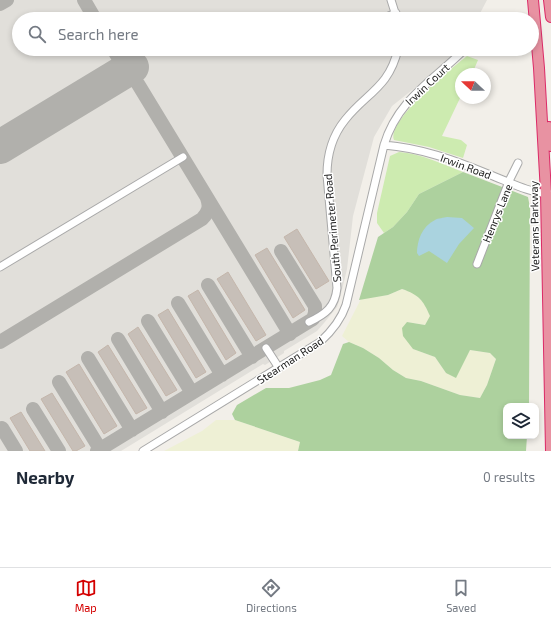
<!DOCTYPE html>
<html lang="en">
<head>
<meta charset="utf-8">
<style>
  :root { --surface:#fff; --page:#f2f2f3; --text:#1f2937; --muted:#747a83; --line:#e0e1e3; --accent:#d40000 }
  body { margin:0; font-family:"Exo 2",sans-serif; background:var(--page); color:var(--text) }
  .controls { position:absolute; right:12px; bottom:12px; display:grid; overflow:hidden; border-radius:8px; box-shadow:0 2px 6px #0003 }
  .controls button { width:36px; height:36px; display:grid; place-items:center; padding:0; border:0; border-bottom:1px solid var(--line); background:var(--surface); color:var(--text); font:20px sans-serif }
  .compass { position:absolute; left:455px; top:68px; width:36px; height:36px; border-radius:50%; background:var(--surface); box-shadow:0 2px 6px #0003; rotate:292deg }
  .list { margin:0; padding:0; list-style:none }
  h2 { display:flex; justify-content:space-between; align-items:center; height:52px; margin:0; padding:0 16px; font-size:17px }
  h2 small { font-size:13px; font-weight:400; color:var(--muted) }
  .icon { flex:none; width:22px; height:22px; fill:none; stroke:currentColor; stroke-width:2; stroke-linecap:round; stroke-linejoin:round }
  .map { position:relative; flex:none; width:551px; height:451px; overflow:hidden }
  .search { position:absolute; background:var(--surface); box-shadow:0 2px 6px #0003; left:12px; right:12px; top:12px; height:44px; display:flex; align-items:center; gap:10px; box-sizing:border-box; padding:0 14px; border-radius:22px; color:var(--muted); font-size:15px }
  .sheet { height:116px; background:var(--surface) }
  nav { display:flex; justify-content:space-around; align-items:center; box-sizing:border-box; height:56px; border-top:1px solid var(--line); background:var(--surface); font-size:11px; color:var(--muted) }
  nav a { display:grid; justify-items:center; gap:2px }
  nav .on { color:var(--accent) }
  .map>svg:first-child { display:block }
</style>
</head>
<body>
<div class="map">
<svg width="551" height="451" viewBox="0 0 551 451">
  <rect width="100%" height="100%" fill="#f2efe9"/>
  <path fill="#e1dfda" d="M 0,0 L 487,0 L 477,19 L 19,19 L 19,49 L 461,49 L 421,83 L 392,106 L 374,137 L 353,216 L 347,269 L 340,298 L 337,307 L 324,323 L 317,331 L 284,351 L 284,353 L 265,365 L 263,364 L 121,451 L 0,451 Z"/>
  <path fill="#eef0d5" d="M 402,289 L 414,293 L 424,303 L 431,316 L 425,325 L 407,322 L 413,349 L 435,357 L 446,373 L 470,350 L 490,353 L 496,359 L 487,385 L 480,398 L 460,395 L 421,381 L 406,378 L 393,370 L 379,358 L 363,348 L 349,342 L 342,336 L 361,299 L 388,295 Z
    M 216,420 L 235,420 L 300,442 L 298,451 L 164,451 L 202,431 Z"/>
  <path fill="#cdebb0" d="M 467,56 L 478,60 L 472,74 L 461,74 L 461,96 L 442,136 L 461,140 L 467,145 L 463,158 L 429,147 L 394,140 C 387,120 452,68 467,56 Z
    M 399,152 C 422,154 442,164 463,172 L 419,194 L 407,212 L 393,227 L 384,233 L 377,223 L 377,213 L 390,156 Z"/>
  <path fill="#add19e" d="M 463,172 L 528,197 L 530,208 L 529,406 L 506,406 L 506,436 L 527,436 L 526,451 L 298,451 L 300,442 L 235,420 L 232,414 L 237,405 L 266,388 L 289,388 L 320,380 L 331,375 L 343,344 L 349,342 L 363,348 L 379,358 L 393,370 L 406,378 L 421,381 L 460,395 L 480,398 L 487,385 L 496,359 L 490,353 L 470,350 L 456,378 L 446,373 L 435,357 L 413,349 L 403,336 L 402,328 L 407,322 L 425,325 L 430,316 C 423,300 419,295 402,289 L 388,295 L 359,300 L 378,237 L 393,227 L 407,212 L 419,194 Z"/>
  <path fill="#aad3df" d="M 447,217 L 462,218 L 474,228 L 459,244 L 447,263 L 429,251 L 419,256 L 417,253 C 417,241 422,226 435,220 C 438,218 444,218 447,217 Z"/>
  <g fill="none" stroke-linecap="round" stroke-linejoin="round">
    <path stroke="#b1b0ac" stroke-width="14" d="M 84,0 L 95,19
      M 0,4 L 7,0
      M 113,49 L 126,70 L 138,84 L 290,334
      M 208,285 L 252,357
      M 178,303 L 222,375
      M 148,321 L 192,393
      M 118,339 L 162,412
      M 0,342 L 202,219 C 209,212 210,206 207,198
      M 88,358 L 132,430
      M 59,382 L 100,449
      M 33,409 L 59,451
      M 2,428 L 16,451
      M 97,451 L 313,319 L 315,313 L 315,306 L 281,251"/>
    <path stroke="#b1b0ac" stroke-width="34" d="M 0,147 L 132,67"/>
  </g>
  <path fill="#c7bfb8" stroke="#c4b6ab" d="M 297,229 L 329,281 L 316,289 L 284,237 Z
    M 267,248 L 305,310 L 293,318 L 255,255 Z
    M 228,272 L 266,335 L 256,341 L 217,279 Z
    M 198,290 L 236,353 L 226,360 L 188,296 Z
    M 168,309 L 206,372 L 196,378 L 158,315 Z
    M 138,327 L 177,390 L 166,396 L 128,334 Z
    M 108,345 L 147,408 L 136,414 L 98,352 Z
    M 79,364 L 117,426 L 104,434 L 66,372 Z
    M 52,393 L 85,446 L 76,451 L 73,451 L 41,399 Z
    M 21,412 L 45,451 L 30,451 L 10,418 Z"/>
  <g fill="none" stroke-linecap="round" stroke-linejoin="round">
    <g stroke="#a9a9a9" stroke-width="9">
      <path id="minor" d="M 391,0 L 397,19
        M 382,19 L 396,13
        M 384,145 C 421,148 454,160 488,174 C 507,181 529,193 550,194
        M 477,264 L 510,179 L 518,163
        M 0,267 L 183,157
        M 309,322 C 326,314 335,307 337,288 L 327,175 C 327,155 332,136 345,120 C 366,93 389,88 398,49
        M 266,348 L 279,368
        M 143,451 L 320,342 C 332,331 341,320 346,305 L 384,145 C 398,99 433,81 465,49"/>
    </g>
    <g stroke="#dc2a67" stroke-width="12">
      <path id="highway" d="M 533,0 L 539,68 L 546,193 L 551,451
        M 549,0 L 551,17
        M 549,127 L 551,146"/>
    </g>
    <use href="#minor" stroke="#fff" stroke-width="7"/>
    <use href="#highway" stroke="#e892a2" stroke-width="10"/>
  </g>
  <g text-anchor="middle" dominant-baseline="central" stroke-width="3" stroke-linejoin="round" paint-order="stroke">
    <g font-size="11" fill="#222" stroke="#fff">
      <text transform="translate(427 84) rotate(-43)">Irwin Court</text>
      <text transform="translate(466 166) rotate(20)">Irwin Road</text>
      <text transform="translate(497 213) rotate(-68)">Henrys Lane</text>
      <text transform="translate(534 226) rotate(-91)">Veterans Parkway</text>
      <text transform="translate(332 228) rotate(-95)">South Perimeter Road</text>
      <text transform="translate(290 360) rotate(-33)">Stearman Road</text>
    </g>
  </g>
</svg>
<div class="controls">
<button><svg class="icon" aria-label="layers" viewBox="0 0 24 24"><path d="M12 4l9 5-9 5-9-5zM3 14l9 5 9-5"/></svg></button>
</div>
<svg class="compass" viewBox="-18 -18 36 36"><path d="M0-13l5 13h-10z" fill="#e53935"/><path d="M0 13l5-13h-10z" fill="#747a83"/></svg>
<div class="search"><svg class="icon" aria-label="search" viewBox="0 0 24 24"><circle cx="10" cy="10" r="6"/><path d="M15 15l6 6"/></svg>Search here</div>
</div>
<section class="sheet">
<h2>Nearby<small>0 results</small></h2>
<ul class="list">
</ul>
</section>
<nav>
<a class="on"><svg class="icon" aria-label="map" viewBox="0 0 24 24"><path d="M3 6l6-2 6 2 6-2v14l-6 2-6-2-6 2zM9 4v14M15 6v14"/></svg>Map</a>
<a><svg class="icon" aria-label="directions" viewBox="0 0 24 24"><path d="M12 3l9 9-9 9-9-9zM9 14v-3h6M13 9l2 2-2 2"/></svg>Directions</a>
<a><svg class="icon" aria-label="saved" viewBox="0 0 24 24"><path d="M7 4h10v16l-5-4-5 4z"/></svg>Saved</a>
</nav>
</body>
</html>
